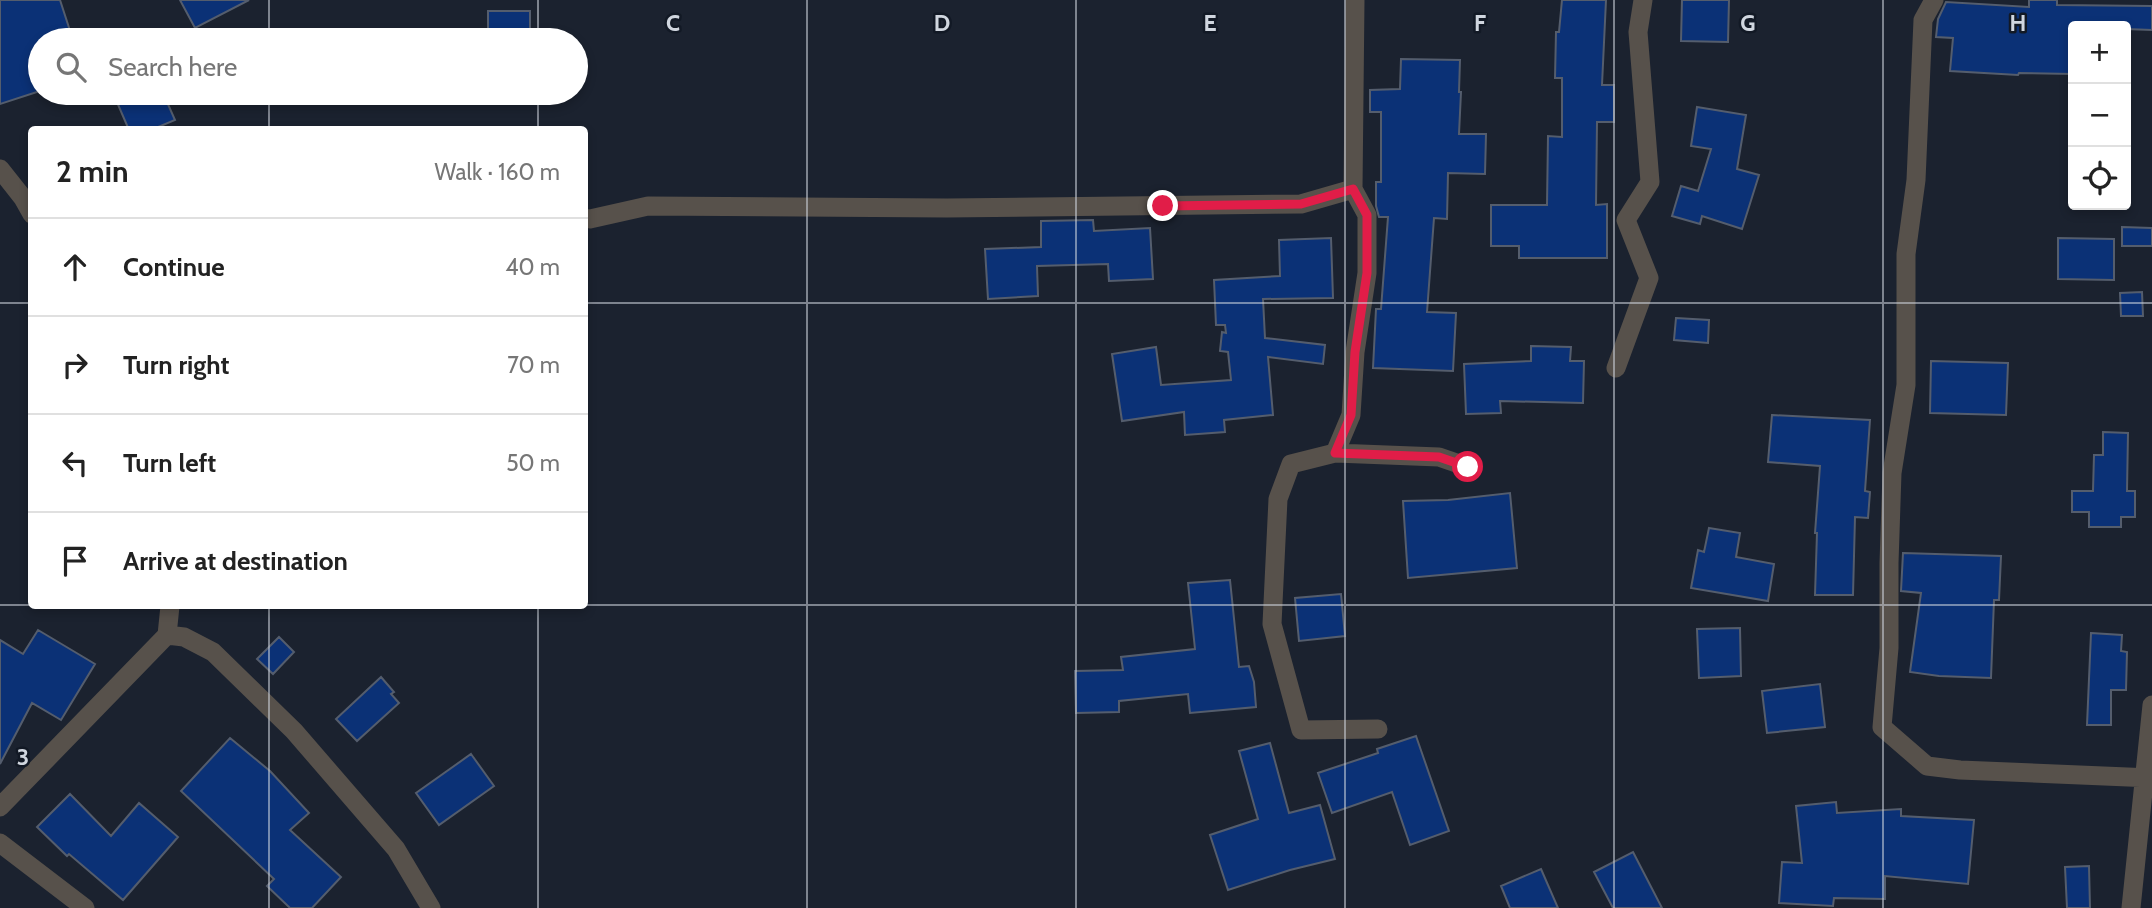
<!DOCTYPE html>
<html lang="en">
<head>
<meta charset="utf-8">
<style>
  :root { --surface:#fff; --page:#f6f6f6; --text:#222; --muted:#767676; --line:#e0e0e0 }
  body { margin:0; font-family:Cabin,sans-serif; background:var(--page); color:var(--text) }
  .controls { position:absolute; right:21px; top:21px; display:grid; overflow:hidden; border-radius:7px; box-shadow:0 4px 10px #0003 }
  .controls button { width:63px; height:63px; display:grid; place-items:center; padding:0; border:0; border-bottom:2px solid var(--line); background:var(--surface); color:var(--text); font:35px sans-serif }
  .stop { position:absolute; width:21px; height:21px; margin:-16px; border:5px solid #e11d48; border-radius:50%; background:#fff }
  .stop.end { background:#e11d48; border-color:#fff; box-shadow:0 2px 7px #0008 }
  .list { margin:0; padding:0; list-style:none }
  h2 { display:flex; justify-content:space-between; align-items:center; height:91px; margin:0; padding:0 28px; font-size:30px }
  h2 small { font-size:23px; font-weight:400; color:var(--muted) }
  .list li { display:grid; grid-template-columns:46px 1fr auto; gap:21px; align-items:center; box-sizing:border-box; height:98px; padding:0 28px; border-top:2px solid var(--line) }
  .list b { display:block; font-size:26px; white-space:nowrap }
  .list em { font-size:23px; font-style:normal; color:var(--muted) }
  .icon { flex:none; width:38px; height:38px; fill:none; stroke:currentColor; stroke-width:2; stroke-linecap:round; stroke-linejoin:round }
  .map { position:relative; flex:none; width:2152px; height:908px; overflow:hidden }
  .search { position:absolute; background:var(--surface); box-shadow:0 4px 10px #0003; left:28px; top:28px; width:560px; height:77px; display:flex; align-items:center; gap:18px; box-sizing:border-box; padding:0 24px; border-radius:38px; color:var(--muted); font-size:26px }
  .panel { position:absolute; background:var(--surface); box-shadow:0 4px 10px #0003; left:28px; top:126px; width:560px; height:483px; border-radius:7px }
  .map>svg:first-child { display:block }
</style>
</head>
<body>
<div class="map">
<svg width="2152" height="908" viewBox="0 0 2152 908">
  <rect width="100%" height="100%" fill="#1b222f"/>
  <path fill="#0b3176" stroke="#545d6d" stroke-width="2" d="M 0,0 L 60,0 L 73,40 L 40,40 L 40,91 L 0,104 Z
    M 180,0 L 249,0 L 195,28 Z
    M 1562,0 L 1606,0 L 1602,85 L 1614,85 L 1614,122 L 1597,122 L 1596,205 L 1607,204 L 1607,258 L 1519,258 L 1519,246 L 1491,246 L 1491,205 L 1547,205 L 1548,136 L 1562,137 L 1562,78 L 1555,78 L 1556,32 L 1559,32 Z
    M 1682,0 L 1729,0 L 1728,42 L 1681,41 Z
    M 2029,0 L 2057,0 L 2057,5 L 2152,6 L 2152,30 L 2126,29 L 2126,26 L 2073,26 L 2073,74 L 2019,73 L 2018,75 L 1950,71 L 1953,38 L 1936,37 L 1938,19 L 1946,2 L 2029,7 Z
    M 488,11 L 530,11 L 530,40 L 488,40 Z
    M 1401,59 L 1460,60 L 1459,92 L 1461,92 L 1459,134 L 1486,134 L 1485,174 L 1448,173 L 1447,219 L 1434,218 L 1427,312 L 1456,313 L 1453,371 L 1373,368 L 1376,309 L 1381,309 L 1388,217 L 1379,217 L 1376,206 L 1376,182 L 1381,182 L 1381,112 L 1370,112 L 1370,90 L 1400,89 Z
    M 113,93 L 163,93 L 175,120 L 151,130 L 129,130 Z
    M 1697,107 L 1746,115 L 1737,169 L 1759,175 L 1742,229 L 1702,216 L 1700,224 L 1672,216 L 1681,186 L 1698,191 L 1711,149 L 1691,146 Z
    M 1093,220 L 1094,231 L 1150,228 L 1153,279 L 1109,281 L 1108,264 L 1037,266 L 1038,296 L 988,299 L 985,249 L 1041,247 L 1041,221 Z
    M 2122,227 L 2152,228 L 2152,246 L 2122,246 Z
    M 1331,238 L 1333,298 L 1263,299 L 1265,338 L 1325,345 L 1323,364 L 1268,357 L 1273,415 L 1224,420 L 1225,432 L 1185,435 L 1184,412 L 1122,421 L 1112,354 L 1156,347 L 1161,385 L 1231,380 L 1228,352 L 1220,351 L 1222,332 L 1226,333 L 1225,325 L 1216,325 L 1214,280 L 1280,276 L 1279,240 Z
    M 2058,238 L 2114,239 L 2114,280 L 2058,279 Z
    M 2142,292 L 2143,316 L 2121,316 L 2120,293 Z
    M 1676,318 L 1709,320 L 1708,343 L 1674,340 Z
    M 1531,346 L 1571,347 L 1570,361 L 1584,361 L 1583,403 L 1500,401 L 1501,413 L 1466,414 L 1464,364 L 1531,361 Z
    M 1931,361 L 2008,363 L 2006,415 L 1930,413 Z
    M 1772,415 L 1870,420 L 1865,491 L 1870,492 L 1868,518 L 1855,517 L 1853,595 L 1815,595 L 1817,533 L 1815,533 L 1820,466 L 1768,462 Z
    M 2103,432 L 2128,433 L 2127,491 L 2135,491 L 2135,517 L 2121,517 L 2121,527 L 2089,527 L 2089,512 L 2072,512 L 2072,491 L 2093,491 L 2094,455 L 2103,455 Z
    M 1510,493 L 1517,568 L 1408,578 L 1403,501 L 1448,500 Z
    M 1709,528 L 1740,533 L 1736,557 L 1774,564 L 1768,601 L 1691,588 L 1698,550 L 1704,552 Z
    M 1903,553 L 2001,556 L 1999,600 L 1994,600 L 1991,678 L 1939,676 L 1910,672 L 1921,593 L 1901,591 Z
    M 1230,580 L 1239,667 L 1249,666 L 1254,682 L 1256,707 L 1190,713 L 1188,694 L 1119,701 L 1119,712 L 1076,713 L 1075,671 L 1123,670 L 1121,657 L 1195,649 L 1188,583 Z
    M 1341,594 L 1345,636 L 1299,641 L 1295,598 Z
    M 1740,628 L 1741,676 L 1699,678 L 1697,629 Z
    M 38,630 L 95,664 L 61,720 L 32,703 L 0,764 L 0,640 L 23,654 Z
    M 2091,633 L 2122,635 L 2121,651 L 2127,652 L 2126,690 L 2111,690 L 2111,725 L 2087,725 Z
    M 279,637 L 294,652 L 273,674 L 257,659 Z
    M 381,677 L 394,692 L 391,694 L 399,703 L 357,741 L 336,719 Z
    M 1820,684 L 1825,727 L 1767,733 L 1762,691 Z
    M 1416,736 L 1449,831 L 1410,845 L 1392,792 L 1332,813 L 1318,773 L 1378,753 L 1377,749 Z
    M 230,738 L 270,771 L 309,813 L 290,830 L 341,877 L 312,908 L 290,908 L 267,886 L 274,879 L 181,791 Z
    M 1270,743 L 1289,813 L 1320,805 L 1335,859 L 1290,870 L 1228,890 L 1210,835 L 1258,819 L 1239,751 Z
    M 471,754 L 494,786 L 439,825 L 416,793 Z
    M 70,794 L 111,836 L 139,803 L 178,837 L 123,900 L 69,854 L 67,856 L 37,827 Z
    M 1836,802 L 1837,813 L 1901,809 L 1901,816 L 1974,820 L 1968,884 L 1885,876 L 1885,899 L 1834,898 L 1833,906 L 1779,903 L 1782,862 L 1802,863 L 1796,806 Z
    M 1633,852 L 1662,908 L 1613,908 L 1594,872 Z
    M 2089,866 L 2090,908 L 2067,908 L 2065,867 Z
    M 1541,869 L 1558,908 L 1510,908 L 1501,886 Z"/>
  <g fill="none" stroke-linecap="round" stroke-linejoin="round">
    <path stroke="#57514b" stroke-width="19" d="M 1355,0 L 1353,189 L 1367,215 L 1367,273 L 1355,352 L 1351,415 L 1335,453 L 1291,464 L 1278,499 L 1272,624 L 1301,730 L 1378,729
      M 1934,0 L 1923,20 L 1916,180 L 1906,254 L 1906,385 L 1892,473 L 1889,563 L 1889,648 L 1882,727 L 1927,766 L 1960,770 L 2152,778
      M 0,169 L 23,198 L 32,214
      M 584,218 L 590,219 L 648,206 L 947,208 L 1301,204 L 1353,189
      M 1616,368 L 1649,278 L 1626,220 L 1650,182 L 1638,32 L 1643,0
      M 1335,453 L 1439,457 L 1468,467
      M 167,635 L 184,637 L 213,652 L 294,731 L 396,849 L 431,908
      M 0,807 L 167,635 L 170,606
      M 0,843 L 85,908
      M 2131,908 L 2152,705"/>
  </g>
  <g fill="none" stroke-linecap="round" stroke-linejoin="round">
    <path stroke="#e11d48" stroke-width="9" d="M 1163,206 L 1301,204 L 1353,189 L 1367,215 L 1367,273 L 1355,352 L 1351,415 L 1335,453 L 1439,457 L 1468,467"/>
  </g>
  <path fill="none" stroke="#d0d6df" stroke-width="2" stroke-opacity="0.55" d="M 269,0 L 269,40M 538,0 L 538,40M 807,0 L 807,908M 1076,0 L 1076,908M 1345,0 L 1345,908M 1614,0 L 1614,908M 1883,0 L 1883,908M 269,93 L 269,130M 538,93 L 538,130M 0,303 L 32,303M 584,303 L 2152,303M 0,605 L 32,605M 584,605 L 2152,605M 269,606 L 269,908M 538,606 L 538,908"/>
  <g font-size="23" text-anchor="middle" font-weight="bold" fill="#d0d6df" stroke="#121925" stroke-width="5" stroke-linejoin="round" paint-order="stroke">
    <text x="673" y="31">C</text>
    <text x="942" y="31">D</text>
    <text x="1210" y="31">E</text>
    <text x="1480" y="31">F</text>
    <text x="1748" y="31">G</text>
    <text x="2018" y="31">H</text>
    <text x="23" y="765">3</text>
  </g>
</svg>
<div class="controls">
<button>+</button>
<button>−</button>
<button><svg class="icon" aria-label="locate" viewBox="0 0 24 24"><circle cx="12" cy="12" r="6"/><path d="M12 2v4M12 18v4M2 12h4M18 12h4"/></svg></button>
</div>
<div class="stop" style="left:1468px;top:467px"></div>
<div class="stop end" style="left:1163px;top:206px"></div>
<div class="search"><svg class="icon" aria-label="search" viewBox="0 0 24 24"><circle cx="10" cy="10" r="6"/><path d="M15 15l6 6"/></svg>Search here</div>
<section class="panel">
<h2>2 min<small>Walk · 160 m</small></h2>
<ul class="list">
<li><svg class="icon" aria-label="ahead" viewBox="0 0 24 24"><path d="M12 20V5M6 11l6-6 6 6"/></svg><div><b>Continue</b></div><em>40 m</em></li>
<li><svg class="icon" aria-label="right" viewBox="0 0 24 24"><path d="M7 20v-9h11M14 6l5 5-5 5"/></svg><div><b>Turn right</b></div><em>70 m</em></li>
<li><svg class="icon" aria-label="left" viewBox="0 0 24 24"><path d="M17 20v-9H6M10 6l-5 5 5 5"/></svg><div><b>Turn left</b></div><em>50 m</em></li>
<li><svg class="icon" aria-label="arrive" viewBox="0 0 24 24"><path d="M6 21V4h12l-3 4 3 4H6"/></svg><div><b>Arrive at destination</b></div></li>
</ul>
</section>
</div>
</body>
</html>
